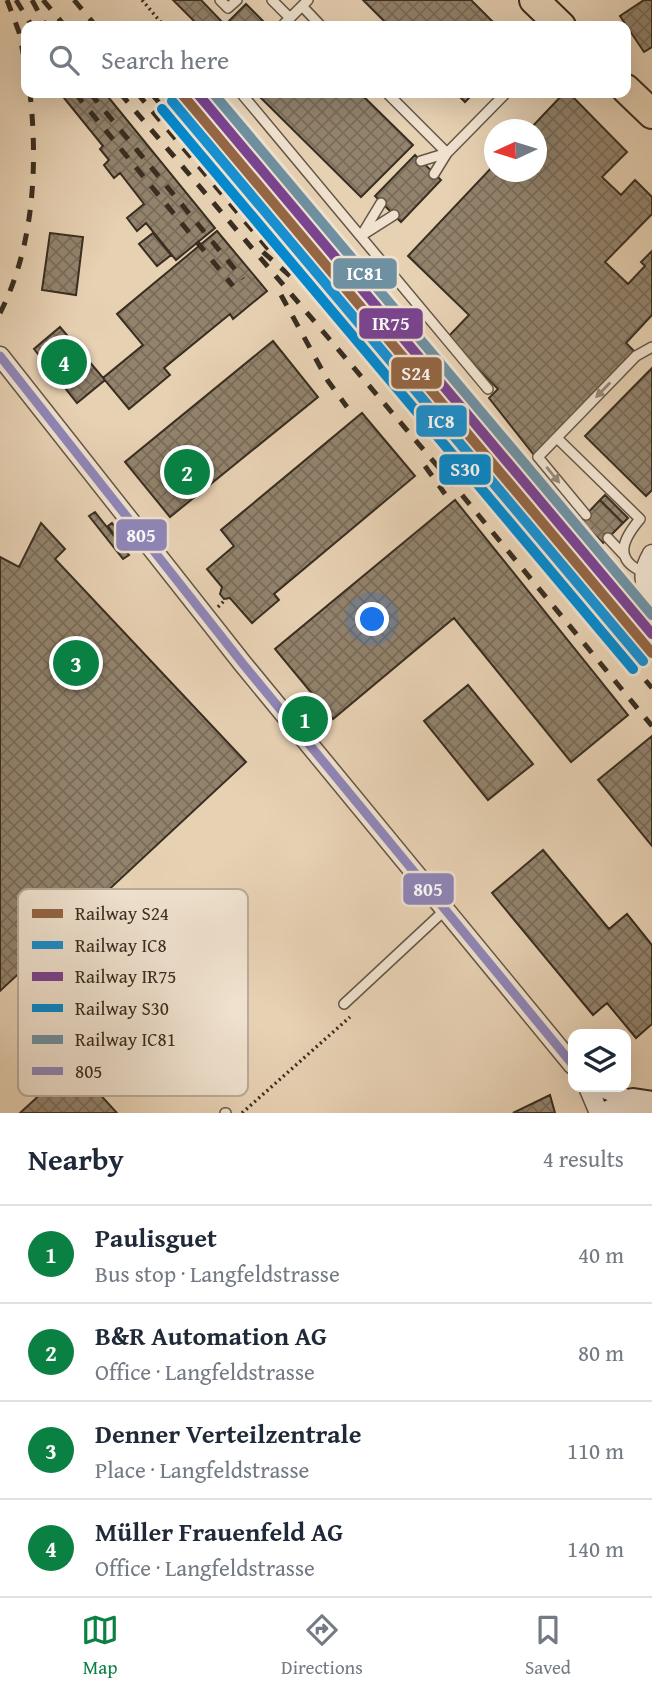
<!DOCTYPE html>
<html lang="en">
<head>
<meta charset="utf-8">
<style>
  :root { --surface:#fff; --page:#f2f2f3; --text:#1f2937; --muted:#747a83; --line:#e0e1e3; --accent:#0b8043 }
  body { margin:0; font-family:"Gentium Book Plus",serif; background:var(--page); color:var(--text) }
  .controls { position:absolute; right:21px; bottom:21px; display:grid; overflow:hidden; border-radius:14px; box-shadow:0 7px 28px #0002 }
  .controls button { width:63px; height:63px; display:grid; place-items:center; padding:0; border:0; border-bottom:2px solid var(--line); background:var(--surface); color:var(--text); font:35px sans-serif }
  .compass { position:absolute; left:484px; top:119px; width:63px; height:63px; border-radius:50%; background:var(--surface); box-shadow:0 7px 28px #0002; rotate:266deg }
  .you { position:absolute; left:373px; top:620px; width:24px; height:24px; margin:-18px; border:5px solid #fff; border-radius:50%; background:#1a73e8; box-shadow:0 0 0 10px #1a73e833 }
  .badge { display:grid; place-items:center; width:46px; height:46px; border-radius:50%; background:var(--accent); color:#fff; font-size:23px; font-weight:700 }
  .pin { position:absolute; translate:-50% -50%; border:4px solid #fff; box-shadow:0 2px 7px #0006 }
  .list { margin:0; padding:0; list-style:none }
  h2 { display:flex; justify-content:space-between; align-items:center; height:91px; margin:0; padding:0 28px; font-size:30px }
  h2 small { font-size:23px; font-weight:400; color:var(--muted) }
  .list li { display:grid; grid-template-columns:46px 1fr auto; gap:21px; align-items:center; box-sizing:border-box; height:98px; padding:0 28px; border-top:2px solid var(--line) }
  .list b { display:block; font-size:26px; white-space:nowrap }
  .list p { margin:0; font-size:23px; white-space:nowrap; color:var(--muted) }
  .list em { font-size:23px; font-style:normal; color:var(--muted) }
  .icon { flex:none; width:38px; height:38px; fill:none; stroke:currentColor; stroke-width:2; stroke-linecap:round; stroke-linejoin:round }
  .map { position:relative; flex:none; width:652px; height:1113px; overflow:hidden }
  .search { position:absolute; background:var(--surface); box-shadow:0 7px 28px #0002; left:21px; right:21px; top:21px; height:77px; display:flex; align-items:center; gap:18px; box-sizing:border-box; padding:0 24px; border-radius:14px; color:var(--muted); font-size:26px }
  .sheet { height:483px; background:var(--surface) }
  nav { display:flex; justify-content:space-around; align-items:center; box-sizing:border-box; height:98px; border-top:2px solid var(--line); background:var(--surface); font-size:19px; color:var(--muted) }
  nav a { display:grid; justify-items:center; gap:4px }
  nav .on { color:var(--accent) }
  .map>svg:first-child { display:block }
</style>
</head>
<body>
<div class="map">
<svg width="652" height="1113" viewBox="0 0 652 1113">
  <defs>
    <pattern id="building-cross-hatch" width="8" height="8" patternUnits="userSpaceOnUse" patternTransform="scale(1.75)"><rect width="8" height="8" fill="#93836d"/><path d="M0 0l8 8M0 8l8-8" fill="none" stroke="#796c59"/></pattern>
  </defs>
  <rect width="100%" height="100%" fill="#e7d1b3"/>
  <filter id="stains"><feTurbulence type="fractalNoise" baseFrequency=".00286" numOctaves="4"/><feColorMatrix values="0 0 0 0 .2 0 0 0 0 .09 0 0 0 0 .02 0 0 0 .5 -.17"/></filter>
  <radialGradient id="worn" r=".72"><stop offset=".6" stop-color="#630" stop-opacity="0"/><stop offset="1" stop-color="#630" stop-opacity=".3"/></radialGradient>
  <path fill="url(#building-cross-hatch)" stroke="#392e21" stroke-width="2" d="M 173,0 L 201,0 L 225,25 L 246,4 L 267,25 L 199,26 Z
    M 363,0 L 471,0 L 497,26 L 389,26 Z
    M 644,0 L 652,0 L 652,47 L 644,52 L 620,16 Z
    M 60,93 L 105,93 L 215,228 L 176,260 L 146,223 L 137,231 L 127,218 L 144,204 L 120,173 L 114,178 L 104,165 L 109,160 L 100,149 L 103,146 Z
    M 256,93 L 360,93 L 413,145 L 361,197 Z
    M 456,93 L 474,93 L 465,102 Z
    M 564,93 L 569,93 L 627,152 L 602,177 L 621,195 L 635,180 L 652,197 L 652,214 L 605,262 L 628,284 L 645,266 L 641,262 L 652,251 L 652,315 L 626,343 L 634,351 L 534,455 L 489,398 L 498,389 L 447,338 L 469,315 L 408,256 L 494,165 L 494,172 L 536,172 L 536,130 L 529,130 Z
    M 415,155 L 441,180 L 401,222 L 375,196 Z
    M 217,231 L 267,291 L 233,319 L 230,314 L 164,368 L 170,375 L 129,409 L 103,378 L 143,345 L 117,314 Z
    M 50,233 L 83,237 L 76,295 L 42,290 Z
    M 153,233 L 171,255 L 157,266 L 139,244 Z
    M 60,327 L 105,380 L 77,403 L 34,349 Z
    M 273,341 L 318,397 L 170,517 L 125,462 Z
    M 652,368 L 652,490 L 646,496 L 585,436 Z
    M 362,413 L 415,476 L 274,594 L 279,600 L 252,623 L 230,598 L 224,599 L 220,594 L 222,587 L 207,569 L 234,546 L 221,530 Z
    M 605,495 L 628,518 L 623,523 L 600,500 Z
    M 455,500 L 628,715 L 571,762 L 454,618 L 333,719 L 275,649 Z
    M 600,500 L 623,523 L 603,543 L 580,521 Z
    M 95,512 L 129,555 L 123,559 L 89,516 Z
    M 41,523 L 65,549 L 55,559 L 246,762 L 0,991 L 0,557 L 19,567 Z
    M 112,523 L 122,537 L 118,540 L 108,526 Z
    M 468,685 L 533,764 L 488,800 L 424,721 Z
    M 652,736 L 652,846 L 598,780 Z
    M 543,850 L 609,929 L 627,914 L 652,945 L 652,1024 L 636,1038 L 607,1003 L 593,1015 L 492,893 Z
    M 72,1064 L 117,1113 L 20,1113 L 70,1067 Z
    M 550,1095 L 555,1113 L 513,1113 Z"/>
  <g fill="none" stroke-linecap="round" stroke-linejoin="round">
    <g stroke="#645746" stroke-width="12">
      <path id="lane" d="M 220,0 L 228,8 L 237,0
        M 272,0 L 290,18
        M 302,6 L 321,26
        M 282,26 L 308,0
        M 241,93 L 488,389
        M 387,93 L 447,153 L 506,93
        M 421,161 L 447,153 L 434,174
        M 381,203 L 361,236 L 394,215
        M 557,438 L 640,519 C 623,539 613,559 643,572
        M 586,515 L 538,457 L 636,356 L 652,347
        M 608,538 L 623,554
        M 344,1004 L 445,910
        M 225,1113 L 226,1113"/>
    </g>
    <g stroke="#645746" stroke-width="21">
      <path id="street" d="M 0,356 L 243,664 L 573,1065
        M 652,554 C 643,570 641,582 652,597
        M 588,1087 L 599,1113
        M 601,1087 L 633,1102"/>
    </g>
    <g stroke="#392e21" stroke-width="30">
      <path id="secondary" d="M 611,1113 L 633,1102 L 652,1105"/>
    </g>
    <g stroke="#392e21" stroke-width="32">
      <path id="primary" d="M 534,0 L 561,26
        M 626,89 L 652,114"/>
    </g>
    <path stroke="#392e21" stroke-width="3.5" stroke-dasharray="2 3.5" stroke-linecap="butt" d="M 142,0 L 164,26
      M 220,93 L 524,460
      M 581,528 L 596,546
      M 218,607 L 226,599
      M 242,1113 L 350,1017"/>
    <use href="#lane" stroke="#efe1ce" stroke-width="9"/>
    <use href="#street" stroke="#efe1ce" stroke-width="18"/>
    <use href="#secondary" stroke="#efe1ce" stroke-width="26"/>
    <use href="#primary" stroke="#e7d1b3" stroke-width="28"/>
    <path stroke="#392e21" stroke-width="5" stroke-dasharray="12 12" stroke-linecap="butt" d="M 7,0 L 19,32 L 26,68
      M 16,0 L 32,26
      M 32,0 L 46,26
      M 43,0 L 65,26
      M 74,0 L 96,26
      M 75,93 L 233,286
      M 90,93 L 243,279
      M 120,93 L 457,489 L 652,726
      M 137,93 L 270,251
      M 151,93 L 372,359 L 652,688
      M 263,252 L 298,283
      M 281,295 L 328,381 L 347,407
      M 0,313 C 34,247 38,165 30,93
      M 425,466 L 445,494"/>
    <g stroke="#efe1ce" stroke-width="14">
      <path id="bus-1" d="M 0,356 L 243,664 L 573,1065"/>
    </g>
    <use href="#bus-1" stroke="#8f86b8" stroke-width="9"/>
    <g stroke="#efe1ce" stroke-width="16">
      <path id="rail-1" d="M 181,93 L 652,653"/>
    </g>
    <g stroke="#efe1ce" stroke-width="16">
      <path id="rail-2" d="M 172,101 L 643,661"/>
    </g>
    <g stroke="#efe1ce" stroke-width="16">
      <path id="rail-3" d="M 197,93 L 652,634"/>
    </g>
    <g stroke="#efe1ce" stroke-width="16">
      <path id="rail-4" d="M 162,109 L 633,669"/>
    </g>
    <g stroke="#efe1ce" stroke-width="16">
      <path id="rail-5" d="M 213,93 L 652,615"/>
    </g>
    <use href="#rail-1" stroke="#946644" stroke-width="10"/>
    <use href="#rail-2" stroke="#1a8fce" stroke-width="10"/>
    <use href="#rail-3" stroke="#7a448f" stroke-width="10"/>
    <use href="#rail-4" stroke="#0588cc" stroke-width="10"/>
    <use href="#rail-5" stroke="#6f90a0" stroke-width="10"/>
  </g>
  <defs><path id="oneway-solid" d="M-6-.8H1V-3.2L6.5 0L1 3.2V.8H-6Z" transform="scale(1.75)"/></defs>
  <g fill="#948878">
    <use href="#oneway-solid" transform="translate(603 390) rotate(134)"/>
    <use href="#oneway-solid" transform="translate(553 475) rotate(51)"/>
  </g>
  <rect x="18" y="889" width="230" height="207" rx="10" fill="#efe1ce" stroke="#b8ab9a" stroke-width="2"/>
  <rect x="32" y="909" width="31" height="9" fill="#946644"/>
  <rect x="32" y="941" width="31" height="8" fill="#1a8fce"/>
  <rect x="32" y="972" width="31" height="9" fill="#7a448f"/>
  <rect x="32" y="1004" width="31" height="8" fill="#0588cc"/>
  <rect x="32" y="1035" width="31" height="9" fill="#6f90a0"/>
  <rect x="32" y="1067" width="31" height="8" fill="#8f86b8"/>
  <g font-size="19" fill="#392e21">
    <text x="75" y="920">Railway S24</text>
    <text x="75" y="952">Railway IC8</text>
    <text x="75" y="983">Railway IR75</text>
    <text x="75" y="1015">Railway S30</text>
    <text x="75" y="1046">Railway IC81</text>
    <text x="75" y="1078">805</text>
  </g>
  <g stroke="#efe1ce" stroke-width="2.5">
    <rect x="332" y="257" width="66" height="33" rx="7" fill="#6f90a0"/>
    <rect x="358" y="307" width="66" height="33" rx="7" fill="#7a448f"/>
    <rect x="390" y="356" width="53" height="34" rx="7" fill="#946644"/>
    <rect x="415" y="404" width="53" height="34" rx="7" fill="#1a8fce"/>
    <rect x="438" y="453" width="54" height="33" rx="7" fill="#0588cc"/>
    <rect x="115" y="518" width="53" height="34" rx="7" fill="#8f86b8"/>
    <rect x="402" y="872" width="53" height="34" rx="7" fill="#8f86b8"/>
  </g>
  <g font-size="19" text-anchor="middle" font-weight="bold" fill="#fff">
    <text x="365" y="280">IC81</text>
    <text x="391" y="330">IR75</text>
    <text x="416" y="380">S24</text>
    <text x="441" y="428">IC8</text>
    <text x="465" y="476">S30</text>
    <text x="141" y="542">805</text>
    <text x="428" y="896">805</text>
  </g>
  <rect width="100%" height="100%" filter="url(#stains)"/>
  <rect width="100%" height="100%" fill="url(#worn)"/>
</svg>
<div class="controls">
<button><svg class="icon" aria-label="layers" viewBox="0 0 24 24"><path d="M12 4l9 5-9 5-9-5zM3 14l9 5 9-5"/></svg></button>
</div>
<svg class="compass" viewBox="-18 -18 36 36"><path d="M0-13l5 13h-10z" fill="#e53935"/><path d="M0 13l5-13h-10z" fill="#747a83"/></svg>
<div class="you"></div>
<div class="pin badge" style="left:305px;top:719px">1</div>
<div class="pin badge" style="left:187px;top:472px">2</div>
<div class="pin badge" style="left:76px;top:663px">3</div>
<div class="pin badge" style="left:64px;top:362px">4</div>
<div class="search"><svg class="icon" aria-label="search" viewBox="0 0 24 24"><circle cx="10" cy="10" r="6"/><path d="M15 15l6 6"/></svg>Search here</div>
</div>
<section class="sheet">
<h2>Nearby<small>4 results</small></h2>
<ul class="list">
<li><span class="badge">1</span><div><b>Paulisguet</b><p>Bus stop · Langfeldstrasse</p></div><em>40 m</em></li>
<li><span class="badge">2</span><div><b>B&amp;R Automation AG</b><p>Office · Langfeldstrasse</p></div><em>80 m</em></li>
<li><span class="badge">3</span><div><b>Denner Verteilzentrale</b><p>Place · Langfeldstrasse</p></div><em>110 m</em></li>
<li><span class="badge">4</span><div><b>Müller Frauenfeld AG</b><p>Office · Langfeldstrasse</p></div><em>140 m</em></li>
</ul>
</section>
<nav>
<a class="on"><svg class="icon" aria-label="map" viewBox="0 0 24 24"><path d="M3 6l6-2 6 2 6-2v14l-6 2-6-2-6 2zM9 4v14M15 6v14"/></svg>Map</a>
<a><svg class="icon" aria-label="directions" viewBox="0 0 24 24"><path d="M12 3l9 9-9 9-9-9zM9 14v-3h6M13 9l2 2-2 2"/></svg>Directions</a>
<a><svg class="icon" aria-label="saved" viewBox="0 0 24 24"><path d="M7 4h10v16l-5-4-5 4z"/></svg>Saved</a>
</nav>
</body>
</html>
